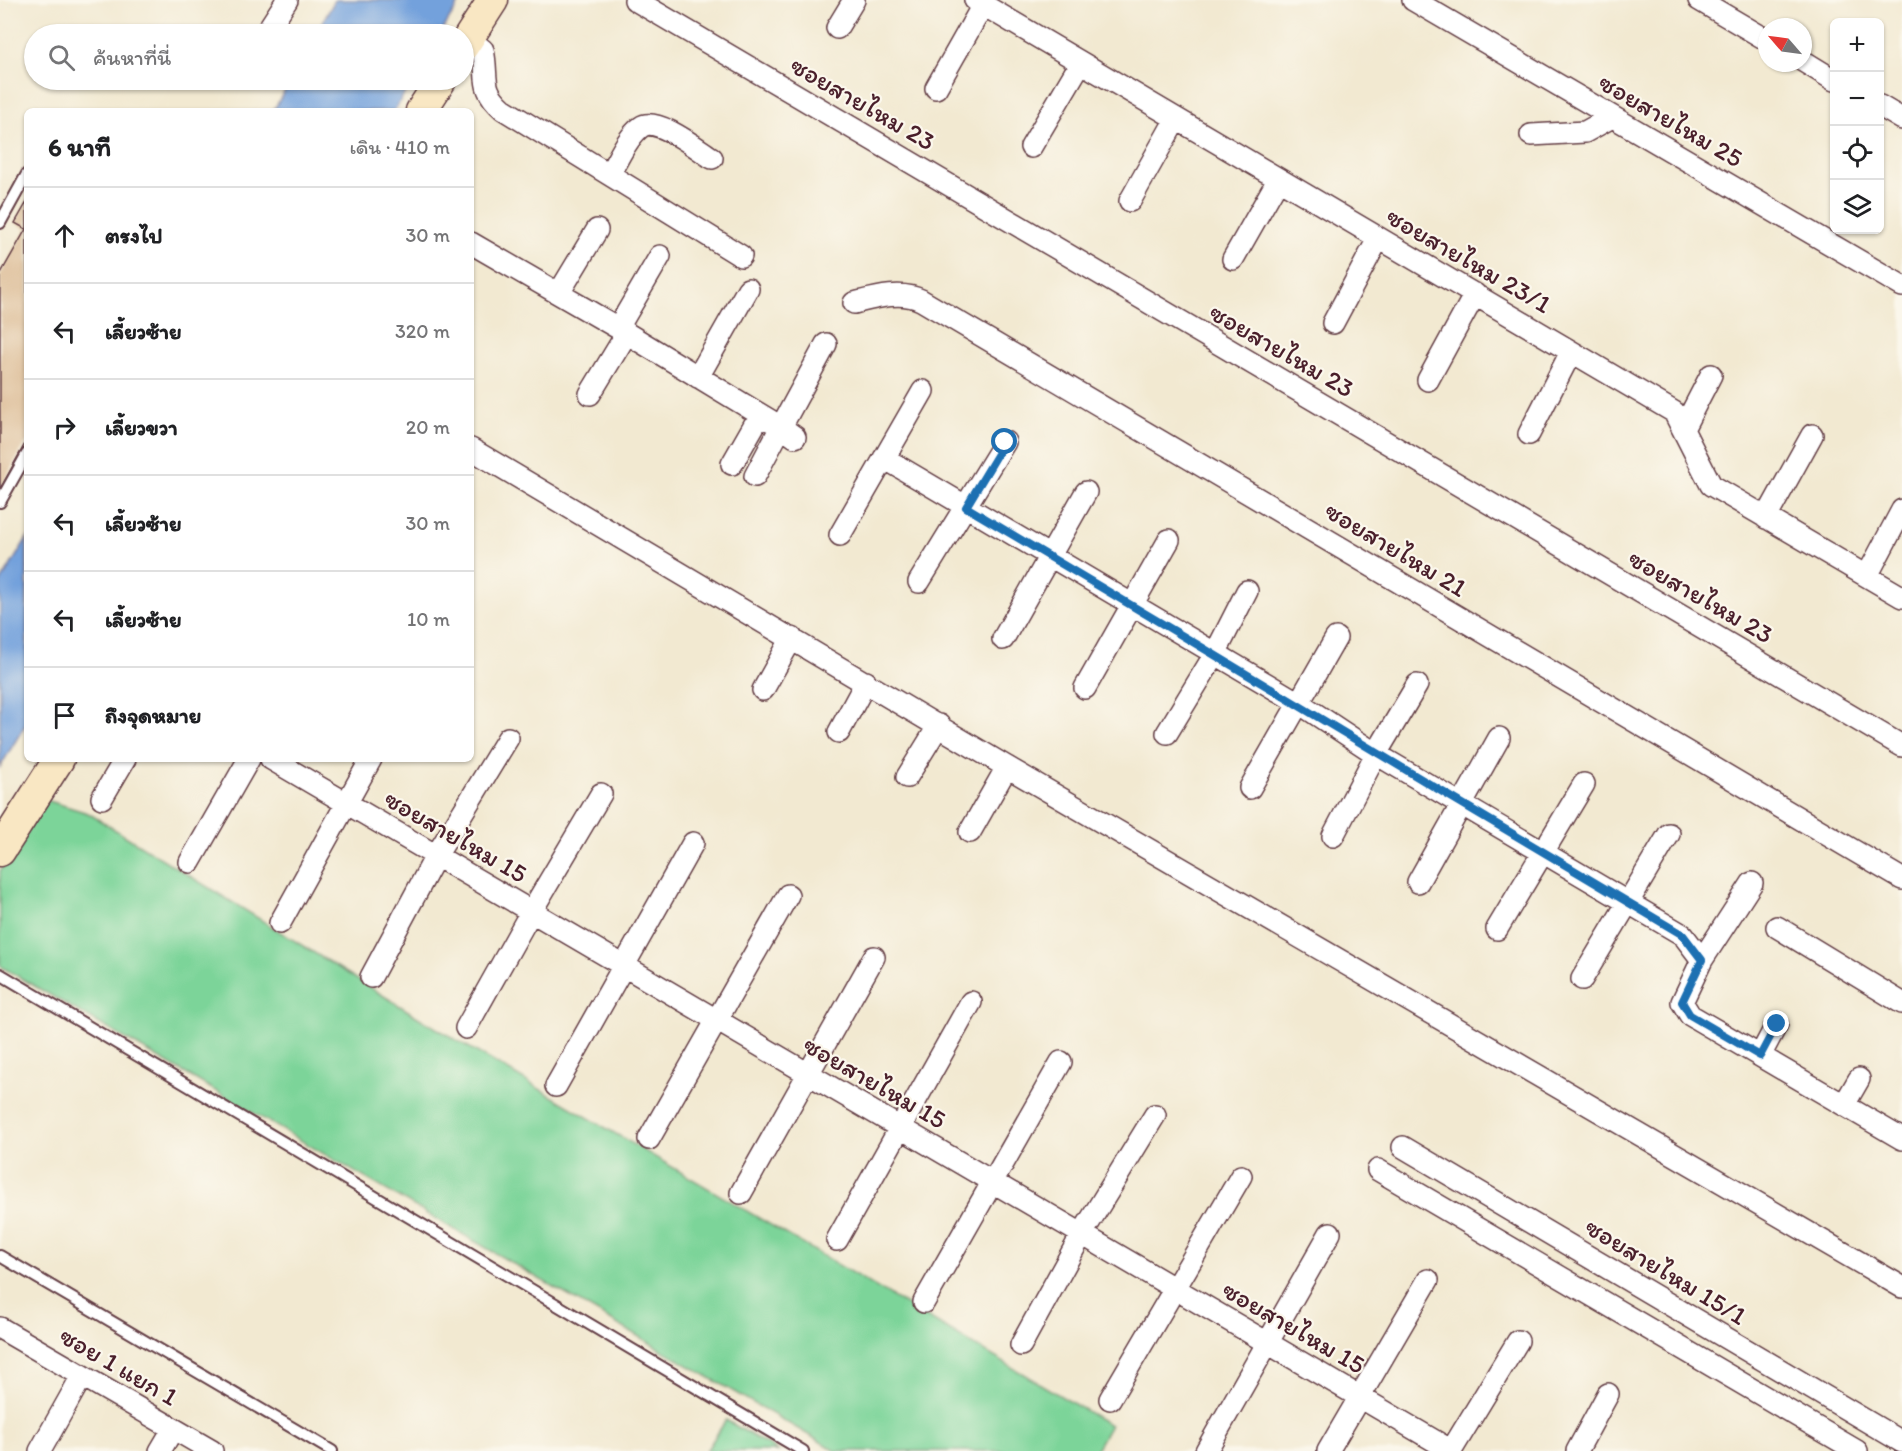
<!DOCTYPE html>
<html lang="th">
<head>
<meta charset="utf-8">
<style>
  :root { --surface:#fff; --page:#f6f6f6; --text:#202124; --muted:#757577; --line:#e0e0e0 }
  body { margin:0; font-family:Itim,"Playpen Sans Thai",sans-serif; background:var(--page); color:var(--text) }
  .controls { position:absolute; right:18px; top:18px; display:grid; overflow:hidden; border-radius:9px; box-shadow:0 2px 4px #0004 }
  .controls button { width:54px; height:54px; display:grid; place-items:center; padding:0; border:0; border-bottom:2px solid var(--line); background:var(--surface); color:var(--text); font:30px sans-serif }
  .compass { position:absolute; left:1758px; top:18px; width:54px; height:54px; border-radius:50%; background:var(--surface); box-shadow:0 2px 4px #0004; rotate:298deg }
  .stop { position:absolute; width:18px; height:18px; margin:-14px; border:4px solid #1f6fb2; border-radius:50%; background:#fff }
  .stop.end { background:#1f6fb2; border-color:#fff; box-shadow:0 2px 6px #0008 }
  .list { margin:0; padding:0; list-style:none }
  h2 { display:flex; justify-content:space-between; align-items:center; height:78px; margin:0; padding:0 24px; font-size:26px }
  h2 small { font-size:20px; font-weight:400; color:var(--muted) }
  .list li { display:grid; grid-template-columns:39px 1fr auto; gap:18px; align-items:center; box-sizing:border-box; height:96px; padding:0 24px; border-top:2px solid var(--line) }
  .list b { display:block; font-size:22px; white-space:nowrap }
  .list em { font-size:20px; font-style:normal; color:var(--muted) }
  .icon { flex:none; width:33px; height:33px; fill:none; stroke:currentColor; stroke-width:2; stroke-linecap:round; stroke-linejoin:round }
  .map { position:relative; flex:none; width:1902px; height:1451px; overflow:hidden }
  .search { position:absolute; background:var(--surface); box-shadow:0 2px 4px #0004; left:24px; top:24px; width:450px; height:66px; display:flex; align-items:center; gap:15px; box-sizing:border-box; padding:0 21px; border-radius:33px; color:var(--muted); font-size:22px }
  .panel { position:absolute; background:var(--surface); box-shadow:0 2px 4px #0004; left:24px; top:108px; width:450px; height:654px; border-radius:9px }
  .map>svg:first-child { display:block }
</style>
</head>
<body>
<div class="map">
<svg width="1902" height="1451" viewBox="0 0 1902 1451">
  <rect width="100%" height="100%" fill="#fbf7ec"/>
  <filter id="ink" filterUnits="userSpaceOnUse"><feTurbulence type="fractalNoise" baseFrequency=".0167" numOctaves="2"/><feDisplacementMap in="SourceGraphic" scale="12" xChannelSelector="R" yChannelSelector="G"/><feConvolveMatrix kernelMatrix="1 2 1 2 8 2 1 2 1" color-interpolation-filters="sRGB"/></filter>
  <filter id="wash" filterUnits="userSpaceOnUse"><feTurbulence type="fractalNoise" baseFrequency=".008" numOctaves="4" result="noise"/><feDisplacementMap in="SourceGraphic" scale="24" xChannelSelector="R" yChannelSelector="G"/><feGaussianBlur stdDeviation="1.35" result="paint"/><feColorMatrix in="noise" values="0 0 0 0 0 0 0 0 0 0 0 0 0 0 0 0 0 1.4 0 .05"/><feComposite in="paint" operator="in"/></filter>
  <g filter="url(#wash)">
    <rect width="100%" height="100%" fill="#f2e9d1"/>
    <path fill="#7bd499" stroke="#627a62" stroke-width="1.5" d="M 46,800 L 88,813 L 426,1022 L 1110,1425 L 1095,1451 L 836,1451 L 0,966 L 0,871 Z
      M 726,1420 L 778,1451 L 706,1451 Z"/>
    <path fill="#73a1dc" stroke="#5e6084" stroke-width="1.5" d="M 335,0 L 461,0 L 440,34 L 316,34 Z
      M 291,80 L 413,80 L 394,111 L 273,111 Z
      M 27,538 L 27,722 L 0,767 L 0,583 Z"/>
    <g id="blocks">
      <path fill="#dbba93" d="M 27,202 L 27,440 L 0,489 L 0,275 L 26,229 L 15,223 Z"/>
    </g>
  </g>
  <g filter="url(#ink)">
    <use href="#blocks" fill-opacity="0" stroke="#633d44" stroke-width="1.5"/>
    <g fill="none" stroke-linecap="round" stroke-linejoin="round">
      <g stroke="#633d44" stroke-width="14">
        <path id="lane" d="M 0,223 L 27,174
          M 0,502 L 27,454
          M 0,974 L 803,1451
          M 0,1256 L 332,1451"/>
      </g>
      <g stroke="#633d44" stroke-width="24">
        <path id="street" d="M 635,0 L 1902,746
          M 975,0 L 1674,412 L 1711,485 L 1902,597
          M 1413,0 L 1902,286
          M 1699,0 L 1767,40
          M 837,28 L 854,0
          M 265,34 L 287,0
          M 468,38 L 483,50 C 489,77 479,88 503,109 L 741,256
          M 1803,61 L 1834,80
          M 936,88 L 983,5
          M 1880,106 L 1902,119
          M 1531,135 L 1585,132 L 1612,117
          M 1031,147 L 1080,64
          M 609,174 C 618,160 627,137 641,127 C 656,116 698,149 712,158
          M 1130,201 L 1176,119
          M 471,243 L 618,328 L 781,427 L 826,344
          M 1233,259 L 1278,180
          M 559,293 L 597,230
          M 854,303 C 874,298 901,290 921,300 L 1902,879
          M 1333,323 L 1378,239
          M 618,328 L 660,256
          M 698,377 L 748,289
          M 1428,380 L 1475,294
          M 590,394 L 627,333
          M 1683,429 L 1711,375
          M 1529,434 L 1571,352
          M 471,449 L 1007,767 L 1902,1287
          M 884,458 L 1299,703 L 1376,754 L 1683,935 L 1702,960 L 1682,1002 L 1690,1015 L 1902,1139
          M 732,464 L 760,415
          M 755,476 L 781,427 L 795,437
          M 1766,518 L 1812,435
          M 840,535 L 923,391
          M 1867,576 L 1902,510
          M 919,582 L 1005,442
          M 1003,639 L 1086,492
          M 1085,688 L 1169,540
          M 763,690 L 792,638
          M 839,732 L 866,682
          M 1167,733 L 1215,654 L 1247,591
          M 271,759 L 1452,1451
          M 907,777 L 939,725
          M 1250,788 L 1336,638
          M 102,798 L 125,759
          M 970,832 L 1007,767
          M 1333,836 L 1376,754 L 1417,685
          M 190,862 L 249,759
          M 1418,882 L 1499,738
          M 280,923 L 371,759
          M 1777,927 L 1902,1003
          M 1497,929 L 1584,784
          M 1702,960 L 1752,883
          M 371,977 L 436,856 L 508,738
          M 1582,979 L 1669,834
          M 466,1028 L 531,912 L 601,794
          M 1760,1056 L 1777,1024
          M 556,1086 L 693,843
          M 1844,1105 L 1859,1079
          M 649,1139 L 788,895
          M 1403,1147 L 1902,1442
          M 1378,1170 L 1857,1451
          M 741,1193 L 874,957
          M 837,1240 L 971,1002
          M 924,1302 L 1061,1062
          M 0,1328 L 212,1451
          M 1021,1345 L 1082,1234 L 1155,1115
          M 1110,1399 L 1241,1176
          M 40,1451 L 82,1376
          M 160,1451 L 173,1429
          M 1206,1451 L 1330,1233
          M 1328,1451 L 1428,1280
          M 1451,1451 L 1518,1341
          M 1577,1451 L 1608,1394"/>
      </g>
      <g stroke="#633d44" stroke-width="33">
        <path id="secondary" d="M 464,45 L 493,0
          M 421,111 L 441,80
          M 0,851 L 59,759"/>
      </g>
      <use href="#lane" stroke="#fff" stroke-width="10"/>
      <use href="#street" stroke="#fff" stroke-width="21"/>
      <use href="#secondary" stroke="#f9e7c3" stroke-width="30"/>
    </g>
  </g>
  <g fill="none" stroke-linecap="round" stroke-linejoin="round" filter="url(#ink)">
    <path stroke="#1f6fb2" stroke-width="8" d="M 1005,442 L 966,507 C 1206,648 1443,794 1683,935 L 1702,960 L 1682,1002 L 1690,1015 L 1760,1056 L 1777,1024"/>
  </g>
  <g text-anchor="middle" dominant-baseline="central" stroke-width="4.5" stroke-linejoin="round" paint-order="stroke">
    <g font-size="26" fill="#4a1f2b" stroke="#fbf7ec">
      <text transform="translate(863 103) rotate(30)">ซอยสายไหม 23</text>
      <text transform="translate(1671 120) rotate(30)">ซอยสายไหม 25</text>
      <text transform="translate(1469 260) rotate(30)">ซอยสายไหม 23/1</text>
      <text transform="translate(1282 350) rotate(30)">ซอยสายไหม 23</text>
      <text transform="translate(1396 549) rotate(31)">ซอยสายไหม 21</text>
      <text transform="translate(1701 596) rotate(30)">ซอยสายไหม 23</text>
      <text transform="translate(456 836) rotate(30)">ซอยสายไหม 15</text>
      <text transform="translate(875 1082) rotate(30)">ซอยสายไหม 15</text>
      <text transform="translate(1666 1271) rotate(31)">ซอยสายไหม 15/1</text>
      <text transform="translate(1294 1327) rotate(30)">ซอยสายไหม 15</text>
      <text transform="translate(119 1366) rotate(30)">ซอย 1 แยก 1</text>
    </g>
  </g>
</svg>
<div class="controls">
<button>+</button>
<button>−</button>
<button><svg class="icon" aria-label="locate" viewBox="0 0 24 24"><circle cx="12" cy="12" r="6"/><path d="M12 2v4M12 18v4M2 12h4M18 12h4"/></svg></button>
<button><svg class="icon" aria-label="layers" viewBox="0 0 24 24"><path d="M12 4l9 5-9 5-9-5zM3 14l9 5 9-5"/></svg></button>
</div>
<svg class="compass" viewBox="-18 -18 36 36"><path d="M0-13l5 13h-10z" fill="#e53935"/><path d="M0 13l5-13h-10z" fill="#757577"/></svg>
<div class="stop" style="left:1005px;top:442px"></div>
<div class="stop end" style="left:1777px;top:1024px"></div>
<div class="search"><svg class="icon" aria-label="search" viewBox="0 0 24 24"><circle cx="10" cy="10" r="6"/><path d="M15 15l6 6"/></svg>ค้นหาที่นี่</div>
<section class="panel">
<h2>6 นาที<small>เดิน · 410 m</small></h2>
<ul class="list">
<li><svg class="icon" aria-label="ahead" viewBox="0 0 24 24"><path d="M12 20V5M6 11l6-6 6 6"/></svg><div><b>ตรงไป</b></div><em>30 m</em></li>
<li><svg class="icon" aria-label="left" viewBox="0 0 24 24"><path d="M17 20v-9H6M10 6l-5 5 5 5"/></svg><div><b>เลี้ยวซ้าย</b></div><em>320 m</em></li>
<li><svg class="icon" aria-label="right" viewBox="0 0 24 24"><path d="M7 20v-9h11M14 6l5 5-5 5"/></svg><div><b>เลี้ยวขวา</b></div><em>20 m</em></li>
<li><svg class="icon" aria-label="left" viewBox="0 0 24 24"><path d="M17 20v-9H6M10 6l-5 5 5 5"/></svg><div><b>เลี้ยวซ้าย</b></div><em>30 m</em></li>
<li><svg class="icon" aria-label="left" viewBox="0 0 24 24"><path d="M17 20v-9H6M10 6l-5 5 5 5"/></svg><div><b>เลี้ยวซ้าย</b></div><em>10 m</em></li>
<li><svg class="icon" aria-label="arrive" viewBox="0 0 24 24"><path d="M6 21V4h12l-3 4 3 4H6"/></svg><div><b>ถึงจุดหมาย</b></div></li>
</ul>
</section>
</div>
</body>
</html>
